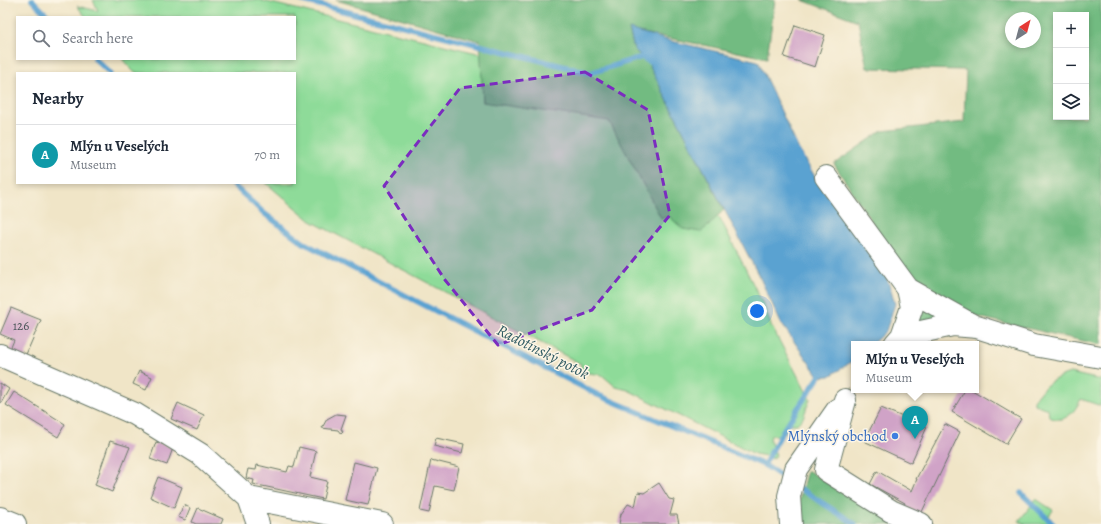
<!DOCTYPE html>
<html lang="en">
<head>
<meta charset="utf-8">
<style>
  :root { --surface:#fff; --page:#f6f6f7; --text:#1f2937; --muted:#747a83; --line:#e0e1e3; --accent:#b5179e }
  body { margin:0; font-family:Alegreya,serif; background:var(--page); color:var(--text) }
  .controls { position:absolute; right:12px; top:12px; display:grid; overflow:hidden; border-radius:0px; box-shadow:0 2px 6px #0003 }
  .controls button { width:36px; height:36px; display:grid; place-items:center; padding:0; border:0; border-bottom:1px solid var(--line); background:var(--surface); color:var(--text); font:20px sans-serif }
  .compass { position:absolute; left:1005px; top:12px; width:36px; height:36px; border-radius:50%; background:var(--surface); box-shadow:0 2px 6px #0003; rotate:36deg }
  .you { position:absolute; left:757px; top:311px; width:14px; height:14px; margin:-10px; border:3px solid #fff; border-radius:50%; background:#1a73e8; box-shadow:0 0 0 6px #1a73e833 }
  .badge { display:grid; place-items:center; width:26px; height:26px; border-radius:50%; background:var(--accent); color:#fff; font-size:13px; font-weight:700 }
  .pin { position:absolute; translate:-50% -33px; filter:drop-shadow(0 1px 2px #0008) }
  .pin::after { content:''; position:absolute; top:21px; width:14px; height:12px; background:inherit; clip-path:polygon(0 0,100% 0,50% 100%) }
  .popup { position:absolute; left:851px; top:341px; width:128px; height:52px; box-sizing:border-box; display:grid; place-content:center; border-radius:0px; background:var(--surface); filter:drop-shadow(0 1px 3px #0005); font-size:13px; white-space:nowrap; color:var(--muted) }
  .popup b { font-size:15px; color:var(--text) }
  .popup::after { content:''; position:absolute; left:50%; top:100%; margin-left:-8px; border:8px solid transparent; border-top-color:var(--surface) }
  .list { margin:0; padding:0; list-style:none }
  h2 { display:flex; justify-content:space-between; align-items:center; height:52px; margin:0; padding:0 16px; font-size:17px }
  h2 small { font-size:13px; font-weight:400; color:var(--muted) }
  .list li { display:grid; grid-template-columns:26px 1fr auto; gap:12px; align-items:center; box-sizing:border-box; height:60px; padding:0 16px; border-top:1px solid var(--line) }
  .list b { display:block; font-size:15px; white-space:nowrap }
  .list p { margin:0; font-size:13px; white-space:nowrap; color:var(--muted) }
  .list em { font-size:13px; font-style:normal; color:var(--muted) }
  .icon { flex:none; width:22px; height:22px; fill:none; stroke:currentColor; stroke-width:2; stroke-linecap:round; stroke-linejoin:round }
  .map { position:relative; flex:none; width:1101px; height:524px; overflow:hidden }
  .search { position:absolute; background:var(--surface); box-shadow:0 2px 6px #0003; left:16px; top:16px; width:280px; height:44px; display:flex; align-items:center; gap:10px; box-sizing:border-box; padding:0 14px; border-radius:0px; color:var(--muted); font-size:15px }
  .panel { position:absolute; background:var(--surface); box-shadow:0 2px 6px #0003; left:16px; top:72px; width:280px; height:112px; border-radius:0px }
  .map>svg:first-child { display:block }
</style>
</head>
<body>
<div class="map">
<svg width="1101" height="524" viewBox="0 0 1101 524">
  <rect width="100%" height="100%" fill="#fcf5e5"/>
  <filter id="ink" filterUnits="userSpaceOnUse"><feTurbulence type="fractalNoise" baseFrequency=".025" numOctaves="2"/><feDisplacementMap in="SourceGraphic" scale="8" xChannelSelector="R" yChannelSelector="G"/><feConvolveMatrix kernelMatrix="1 2 1 2 8 2 1 2 1" color-interpolation-filters="sRGB"/></filter>
  <filter id="wash" filterUnits="userSpaceOnUse"><feTurbulence type="fractalNoise" baseFrequency=".012" numOctaves="4" result="noise"/><feDisplacementMap in="SourceGraphic" scale="16" xChannelSelector="R" yChannelSelector="G"/><feGaussianBlur stdDeviation="0.9" result="paint"/><feColorMatrix in="noise" values="0 0 0 0 0 0 0 0 0 0 0 0 0 0 0 0 0 1.4 0 .05"/><feComposite in="paint" operator="in"/></filter>
  <g filter="url(#wash)">
    <rect width="100%" height="100%" fill="#f0e5c7"/>
    <path fill="#8edb99" stroke="#568c66" d="M 93,0 L 259,0 L 481,54 L 483,102 L 608,119 L 670,217 L 683,229 L 709,226 L 713,219 L 716,217 L 720,218 L 763,304 L 771,325 L 810,399 L 803,418 L 797,424 L 789,424 L 785,433 L 778,438 L 775,435 L 771,435 L 770,441 L 776,455 L 773,459 L 767,456 L 755,454 L 628,390 L 616,387 L 602,375 L 583,372 L 581,369 L 581,364 L 311,221 L 266,183 L 295,183 L 295,73 L 135,73 L 122,59 L 295,59 L 295,17 L 86,17 L 77,6 L 98,11 Z
      M 1070,373 L 1101,380 L 1101,406 L 1081,399 C 1074,413 1065,424 1049,417 L 1048,409 L 1034,404 L 1034,400 C 1043,386 1054,378 1070,373 Z
      M 1036,499 L 1053,510 L 1049,516 L 1055,524 L 1024,524 L 1019,521 Z"/>
    <path fill="#72bb81" stroke="#487c5a" fill-rule="evenodd" d="M 336,0 L 775,0 L 767,58 L 629,30 L 634,49 L 649,65 L 724,210 C 715,218 710,226 700,232 L 683,229 L 670,217 L 661,218 L 609,121 L 483,102 L 480,41 Z
      M 802,0 L 1101,0 L 1101,345 L 965,314 L 913,330 L 918,293 L 834,164 L 882,131 L 964,122 L 966,70 L 867,68 L 858,21 ZM 1056,15 L 1086,15 L 1086,117 L 1056,117 ZM 1011,18 L 1035,18 L 1035,42 L 1011,42 Z
      M 807,470 L 844,493 L 903,524 L 797,524 L 797,509 Z"/>
    <path fill="#5aa2d1" stroke="#3c7082" d="M 629,29 L 671,41 L 758,61 L 799,150 L 823,190 L 884,268 L 895,304 L 886,331 L 872,344 L 854,344 L 854,360 L 830,376 L 819,377 L 781,323 L 761,280 L 649,65 L 634,49 Z"/>
    <g fill="none" stroke-linecap="round" stroke-linejoin="round">
      <path stroke="#5aa2d1" stroke-width="5.5" d="M 32,0 L 49,17
        M 300,0 L 590,73 L 642,57 L 648,61
        M 95,59 L 110,73
        M 231,183 L 265,214 L 304,243 L 598,395 L 764,465 L 789,481
        M 764,465 L 784,429 L 819,377 L 821,370
        M 796,486 L 855,524
        M 1021,493 L 1053,524"/>
    </g>
    <g id="blocks">
      <path fill="#d0a3c7" d="M 795,25 L 825,35 L 815,67 L 784,57 Z
        M 11,308 L 41,320 L 24,359 L 9,352 L 14,340 L 0,334 Z
        M 139,371 L 152,377 L 146,390 L 133,384 Z
        M 0,383 L 9,389 L 1,403 L 0,403 Z
        M 965,390 L 972,390 L 1021,419 L 1006,444 L 952,412 Z
        M 14,392 L 65,424 L 58,437 L 6,405 Z
        M 178,403 L 204,415 L 197,430 L 171,419 Z
        M 881,408 L 927,427 L 911,463 L 864,441 Z
        M 336,414 L 346,415 L 341,429 L 343,432 L 341,434 L 338,430 L 322,428 L 327,419 Z
        M 945,424 L 960,432 L 921,514 L 903,507 L 905,503 L 870,484 L 877,471 L 912,491 L 917,479 L 916,479 Z
        M 436,438 L 464,444 L 462,453 L 434,446 Z
        M 110,441 L 130,447 L 112,492 L 95,485 Z
        M 156,442 L 173,448 L 167,465 L 150,459 Z
        M 299,447 L 316,451 L 310,477 L 327,481 L 323,499 L 253,484 L 254,480 L 246,478 L 248,469 L 256,470 L 257,465 L 287,472 L 289,466 L 294,467 Z
        M 431,460 L 459,467 L 454,490 L 435,486 L 429,513 L 420,511 Z
        M 354,462 L 377,468 L 368,505 L 345,500 Z
        M 158,477 L 182,487 L 174,508 L 150,497 Z
        M 659,483 L 669,499 L 674,500 L 670,515 L 677,515 L 679,524 L 619,524 L 621,514 L 628,504 L 635,507 L 638,492 L 644,493 Z
        M 184,505 L 190,508 L 185,520 L 178,517 Z
        M 198,508 L 223,519 L 221,524 L 196,524 L 192,522 Z"/>
    </g>
  </g>
  <g filter="url(#ink)">
    <use href="#blocks" fill-opacity="0" stroke="#687867" stroke-width="1"/>
    <g fill="none" stroke-linecap="round" stroke-linejoin="round">
      <g stroke="#687867" stroke-width="24">
        <path id="minor" d="M 826,177 L 908,289 L 912,307 L 902,336 L 895,344
          M 908,289 L 972,325
          M 902,336 L 953,325 L 977,327 L 1034,345 L 1101,357
          M 0,355 L 135,414 L 200,454 L 249,498 L 258,524
          M 845,400 L 826,470 L 891,511 L 921,524
          M 249,498 L 382,524
          M 0,518 L 15,524
          M 791,524 L 789,496 L 796,469 L 838,409"/>
      </g>
      <use href="#minor" stroke="#fff" stroke-width="22"/>
    </g>
  </g>
  <path fill="#7b2cbf" fill-opacity="0.2" stroke="#7b2cbf" stroke-width="3" stroke-dasharray="8 5" stroke-linejoin="round" d="M 585,72 L 648,110 L 670,215 L 592,310 L 498,345 L 445,280 L 384,186 L 460,88 Z"/>
  <circle fill="#3f7fe0" stroke="#fcf5e5" stroke-width="1.5" cx="895" cy="436" r="4"/>
  <g text-anchor="middle" dominant-baseline="central" stroke-width="3" stroke-linejoin="round" paint-order="stroke">
    <g font-size="13" fill="#4b5659">
      <text x="21" y="325">126</text>
    </g>
    <g font-size="15" fill="#366cbe" stroke="#fcf5e5" text-anchor="end">
      <text x="887" y="436">Mlýnský obchod</text>
    </g>
    <g font-size="16" font-style="italic" fill="#315b63" stroke="#fcf5e5">
      <text transform="translate(543 352) rotate(27)">Radotínský potok</text>
    </g>
  </g>
</svg>
<div class="controls">
<button>+</button>
<button>−</button>
<button><svg class="icon" aria-label="layers" viewBox="0 0 24 24"><path d="M12 4l9 5-9 5-9-5zM3 14l9 5 9-5"/></svg></button>
</div>
<svg class="compass" viewBox="-18 -18 36 36"><path d="M0-13l5 13h-10z" fill="#e53935"/><path d="M0 13l5-13h-10z" fill="#747a83"/></svg>
<div class="you"></div>
<div class="pin badge" style="left:915px;top:439px;background:#0f9aa8">A</div>
<div class="popup"><b>Mlýn u Veselých</b>Museum</div>
<div class="search"><svg class="icon" aria-label="search" viewBox="0 0 24 24"><circle cx="10" cy="10" r="6"/><path d="M15 15l6 6"/></svg>Search here</div>
<section class="panel">
<h2>Nearby<small></small></h2>
<ul class="list">
<li><span class="badge" style="background:#0f9aa8">A</span><div><b>Mlýn u Veselých</b><p>Museum</p></div><em>70 m</em></li>
</ul>
</section>
</div>
</body>
</html>
